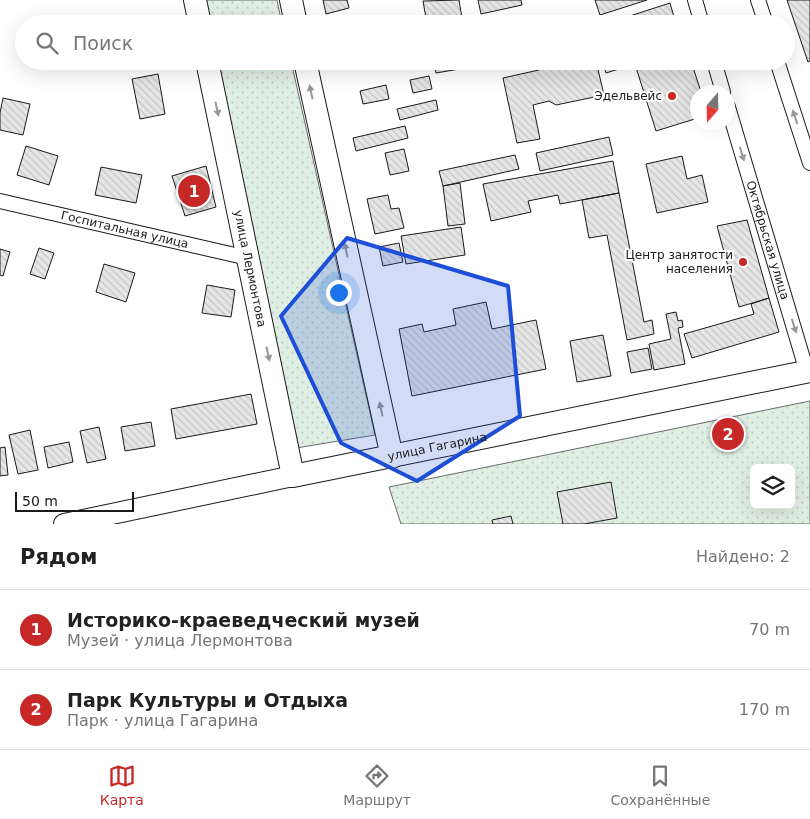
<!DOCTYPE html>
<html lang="ru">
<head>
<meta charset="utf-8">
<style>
  :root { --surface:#fff; --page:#f6f6f6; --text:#222; --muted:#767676; --line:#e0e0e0; --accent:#c62828 }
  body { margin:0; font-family:"DejaVu Sans",sans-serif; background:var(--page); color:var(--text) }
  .controls { position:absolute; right:15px; bottom:15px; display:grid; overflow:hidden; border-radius:8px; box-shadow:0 5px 20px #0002 }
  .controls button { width:45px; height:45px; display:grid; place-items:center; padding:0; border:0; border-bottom:1px solid var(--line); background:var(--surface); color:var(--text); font:25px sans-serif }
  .compass { position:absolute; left:690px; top:85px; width:45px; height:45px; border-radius:50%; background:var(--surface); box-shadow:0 5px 20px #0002; rotate:200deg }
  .scale { position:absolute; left:15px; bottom:12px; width:119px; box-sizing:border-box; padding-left:5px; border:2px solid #1a1a1a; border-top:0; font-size:14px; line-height:18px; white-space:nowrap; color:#1a1a1a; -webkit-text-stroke:4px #fff; paint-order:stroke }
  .you { position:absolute; left:338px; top:292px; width:18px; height:18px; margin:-12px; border:4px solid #fff; border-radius:50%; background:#1a73e8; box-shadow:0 0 0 8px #1a73e833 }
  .badge { display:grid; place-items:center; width:32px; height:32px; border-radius:50%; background:var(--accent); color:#fff; font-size:16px; font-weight:700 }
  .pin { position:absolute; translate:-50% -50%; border:2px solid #fff; box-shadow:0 1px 5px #0006 }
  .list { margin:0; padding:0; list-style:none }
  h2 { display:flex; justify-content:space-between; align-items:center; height:65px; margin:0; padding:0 20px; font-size:21px }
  h2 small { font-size:16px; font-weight:400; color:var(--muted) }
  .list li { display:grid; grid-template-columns:32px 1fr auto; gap:15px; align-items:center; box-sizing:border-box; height:80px; padding:0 20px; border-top:1px solid var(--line) }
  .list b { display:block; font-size:19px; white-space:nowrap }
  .list p { margin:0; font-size:16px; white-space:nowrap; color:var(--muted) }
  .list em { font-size:16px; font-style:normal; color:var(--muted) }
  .icon { flex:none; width:28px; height:28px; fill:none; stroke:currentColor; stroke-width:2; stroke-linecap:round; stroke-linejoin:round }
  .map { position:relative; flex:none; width:810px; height:524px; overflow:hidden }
  .search { position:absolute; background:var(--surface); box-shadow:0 5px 20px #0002; left:15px; right:15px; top:15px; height:55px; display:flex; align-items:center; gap:12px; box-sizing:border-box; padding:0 18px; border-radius:28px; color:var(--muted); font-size:19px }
  .sheet { height:225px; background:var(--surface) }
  nav { display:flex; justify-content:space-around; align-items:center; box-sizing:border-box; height:70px; border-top:1px solid var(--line); background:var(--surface); font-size:14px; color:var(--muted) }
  nav a { display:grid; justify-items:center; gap:2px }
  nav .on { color:var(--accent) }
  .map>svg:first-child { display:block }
</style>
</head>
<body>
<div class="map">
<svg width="810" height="524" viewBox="0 0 810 524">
  <defs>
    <pattern id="park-dots" width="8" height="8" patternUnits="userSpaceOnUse" patternTransform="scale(1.25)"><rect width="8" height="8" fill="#e0efe3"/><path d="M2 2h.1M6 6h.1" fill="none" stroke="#c0ccc2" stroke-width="1.8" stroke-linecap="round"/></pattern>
    <pattern id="building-back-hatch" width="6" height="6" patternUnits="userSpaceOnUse" patternTransform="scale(1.25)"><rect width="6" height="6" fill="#e6e6e6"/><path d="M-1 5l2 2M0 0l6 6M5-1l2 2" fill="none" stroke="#c5c5c5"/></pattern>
  </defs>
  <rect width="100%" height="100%" fill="#fff"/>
  <path fill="url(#park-dots)" stroke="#6a6a6a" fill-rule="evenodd" d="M 204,0 L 277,0 L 282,24 L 209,24 Z
    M 217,61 L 291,61 L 375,435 L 296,448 Z
    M 810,401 L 810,524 L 401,524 L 389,487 ZM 754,468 L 791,468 L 791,505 L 754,505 Z"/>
  <path fill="url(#building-back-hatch)" stroke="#1a1a1a" d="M 323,0 L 347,0 L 349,8 L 326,14 Z
    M 459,0 L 463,24 L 427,24 L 423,1 Z
    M 478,0 L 521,0 L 522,5 L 481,14 Z
    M 595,0 L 647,0 L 600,15 Z
    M 787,0 L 810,0 L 810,61 L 808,62 Z
    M 670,3 L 676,24 L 605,24 Z
    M 128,61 L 152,61 L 130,67 Z
    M 433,61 L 470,61 L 471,67 L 436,73 Z
    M 579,61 L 596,61 L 604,95 L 556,105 L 549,101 L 533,105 L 540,139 L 517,143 L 503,78 Z
    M 602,61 L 634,61 L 635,64 L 606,73 Z
    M 634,61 L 691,61 L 701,92 L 698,92 L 698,118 L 656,131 Z
    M 158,74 L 165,114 L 140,119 L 132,79 Z
    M 429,76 L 432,89 L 413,93 L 410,80 Z
    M 386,85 L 389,99 L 363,104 L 360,91 Z
    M 3,98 L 30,104 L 23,135 L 0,130 L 0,113 Z
    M 436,100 L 438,110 L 400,120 L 397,109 Z
    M 405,126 L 408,138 L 356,151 L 353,138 Z
    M 609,137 L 613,155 L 540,171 L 536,153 Z
    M 26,146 L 58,156 L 49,185 L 17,175 Z
    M 404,149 L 409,171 L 390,175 L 385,153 Z
    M 515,155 L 519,169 L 443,186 L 439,171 Z
    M 682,156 L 687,179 L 702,175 L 708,202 L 657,213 L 646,164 Z
    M 613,161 L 619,193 L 560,204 L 558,195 L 528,201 L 531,212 L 491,221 L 483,184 Z
    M 206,166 L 216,207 L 185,216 L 172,176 Z
    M 101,167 L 142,175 L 136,203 L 95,195 Z
    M 460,183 L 465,224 L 448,226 L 443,186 Z
    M 619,193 L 644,322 L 652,320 L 654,334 L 627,340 L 607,235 L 589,238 L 582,200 Z
    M 388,195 L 391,209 L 399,208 L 404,228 L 375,234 L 367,199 Z
    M 747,220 L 769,298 L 739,307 L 717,226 Z
    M 461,227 L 465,255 L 406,264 L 401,236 Z
    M 399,243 L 403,262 L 383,266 L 379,247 Z
    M 39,248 L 54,253 L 45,279 L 30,274 Z
    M 0,249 L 10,252 L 3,276 L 0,275 Z
    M 104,264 L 135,273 L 126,302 L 96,292 Z
    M 207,285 L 235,290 L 231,317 L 202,313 Z
    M 769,298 L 779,332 L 692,358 L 684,334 L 754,314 L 751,304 Z
    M 486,302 L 492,329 L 536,320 L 546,369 L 412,396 L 399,329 L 422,324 L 424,332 L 456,325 L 453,309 Z
    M 676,312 L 678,321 L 682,320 L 683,327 L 678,328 L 685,364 L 654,370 L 649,344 L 671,339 L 666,314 Z
    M 603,335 L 611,376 L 577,382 L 570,341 Z
    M 648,348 L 652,369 L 631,373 L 627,352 Z
    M 251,394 L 257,424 L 176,439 L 171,409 Z
    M 151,422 L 155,446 L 125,451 L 121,427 Z
    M 99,427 L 106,459 L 87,463 L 80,431 Z
    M 30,430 L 38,470 L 18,474 L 9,435 Z
    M 69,442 L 73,462 L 48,468 L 44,447 Z
    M 5,447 L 8,475 L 0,476 L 0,448 Z
    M 611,482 L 617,518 L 584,524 L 563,524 L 557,492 Z
    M 511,516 L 513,524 L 493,524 L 492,520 Z"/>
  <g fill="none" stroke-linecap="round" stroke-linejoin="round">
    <g stroke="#1a1a1a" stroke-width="16">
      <g id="street">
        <path d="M 695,0 L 702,24"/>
        <path d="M 758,0 L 766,24"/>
        <path d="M 714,61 L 723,92"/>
        <path d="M 777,61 L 810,163"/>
        <path id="s1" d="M 728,107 L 807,372"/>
        <path id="s2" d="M 0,201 L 248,258"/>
      </g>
    </g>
    <g stroke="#1a1a1a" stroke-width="22">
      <path id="secondary" d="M 64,524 L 293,476"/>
    </g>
    <g stroke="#1a1a1a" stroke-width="24">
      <g id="primary">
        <path d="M 195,0 L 200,24"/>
        <path d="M 291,0 L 296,24"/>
        <path id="s3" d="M 207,61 L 293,476 L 810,371"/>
        <path d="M 305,61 L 392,457"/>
      </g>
    </g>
    <use href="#street" stroke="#fff" stroke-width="14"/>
    <use href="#secondary" stroke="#fff" stroke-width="20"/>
    <use href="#primary" stroke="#fff" stroke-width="22"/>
  </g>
  <defs><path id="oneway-solid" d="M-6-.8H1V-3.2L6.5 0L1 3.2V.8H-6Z" transform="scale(1.25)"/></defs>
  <g fill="#989898">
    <use href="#oneway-solid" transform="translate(311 92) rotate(-102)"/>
    <use href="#oneway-solid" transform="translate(217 109) rotate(78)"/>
    <use href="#oneway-solid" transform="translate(795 117) rotate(-108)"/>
    <use href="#oneway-solid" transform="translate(742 154) rotate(73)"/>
    <use href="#oneway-solid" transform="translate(346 250) rotate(-102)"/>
    <use href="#oneway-solid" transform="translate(794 326) rotate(73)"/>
    <use href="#oneway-solid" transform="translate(268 354) rotate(78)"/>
    <use href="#oneway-solid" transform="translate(381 409) rotate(-102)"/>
  </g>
  <path fill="#1d4ed8" fill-opacity="0.2" stroke="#1d4ed8" stroke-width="4" stroke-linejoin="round" d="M 347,238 L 508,286 L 520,416 L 417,481 L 341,443 L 281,316 Z"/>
  <g fill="#c62828" stroke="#fff" stroke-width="2">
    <circle cx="672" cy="96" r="5"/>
    <circle cx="743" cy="262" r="5"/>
  </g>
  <g text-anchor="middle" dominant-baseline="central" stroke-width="4" stroke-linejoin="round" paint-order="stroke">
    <g font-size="12" fill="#1a1a1a" stroke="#fff" text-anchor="end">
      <text x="662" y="96">Эдельвейс</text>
      <text x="733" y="255">Центр занятости<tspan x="733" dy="14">населения</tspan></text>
    </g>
    <g font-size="12" fill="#1a1a1a" stroke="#fff">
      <text stroke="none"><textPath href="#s2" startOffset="128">Госпитальная улица</textPath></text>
      <text stroke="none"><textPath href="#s1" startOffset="139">Октябрьская улица</textPath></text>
      <text stroke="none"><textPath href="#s3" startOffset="212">улица Лермонтова</textPath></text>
      <text stroke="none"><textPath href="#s3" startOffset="571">улица Гагарина</textPath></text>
    </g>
  </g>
</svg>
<div class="controls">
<button><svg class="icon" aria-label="layers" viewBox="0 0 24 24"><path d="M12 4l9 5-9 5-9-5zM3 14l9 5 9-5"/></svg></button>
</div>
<svg class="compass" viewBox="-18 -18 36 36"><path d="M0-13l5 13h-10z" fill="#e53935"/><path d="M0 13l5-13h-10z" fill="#767676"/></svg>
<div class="scale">50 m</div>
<div class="you"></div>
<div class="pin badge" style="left:194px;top:191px">1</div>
<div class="pin badge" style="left:728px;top:434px">2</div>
<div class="search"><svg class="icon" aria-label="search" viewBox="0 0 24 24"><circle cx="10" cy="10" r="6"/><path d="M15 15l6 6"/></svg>Поиск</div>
</div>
<section class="sheet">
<h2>Рядом<small>Найдено: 2</small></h2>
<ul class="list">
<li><span class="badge">1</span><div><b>Историко-краеведческий музей</b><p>Музей · улица Лермонтова</p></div><em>70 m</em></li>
<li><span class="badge">2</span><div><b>Парк Культуры и Отдыха</b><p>Парк · улица Гагарина</p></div><em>170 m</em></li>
</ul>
</section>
<nav>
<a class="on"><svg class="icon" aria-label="map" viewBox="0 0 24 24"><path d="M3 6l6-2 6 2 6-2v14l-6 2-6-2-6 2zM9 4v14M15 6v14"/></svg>Карта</a>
<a><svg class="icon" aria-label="directions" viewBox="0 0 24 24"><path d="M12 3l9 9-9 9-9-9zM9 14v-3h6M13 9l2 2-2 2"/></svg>Маршрут</a>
<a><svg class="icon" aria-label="saved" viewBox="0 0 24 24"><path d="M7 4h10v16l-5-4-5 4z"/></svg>Сохранённые</a>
</nav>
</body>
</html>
